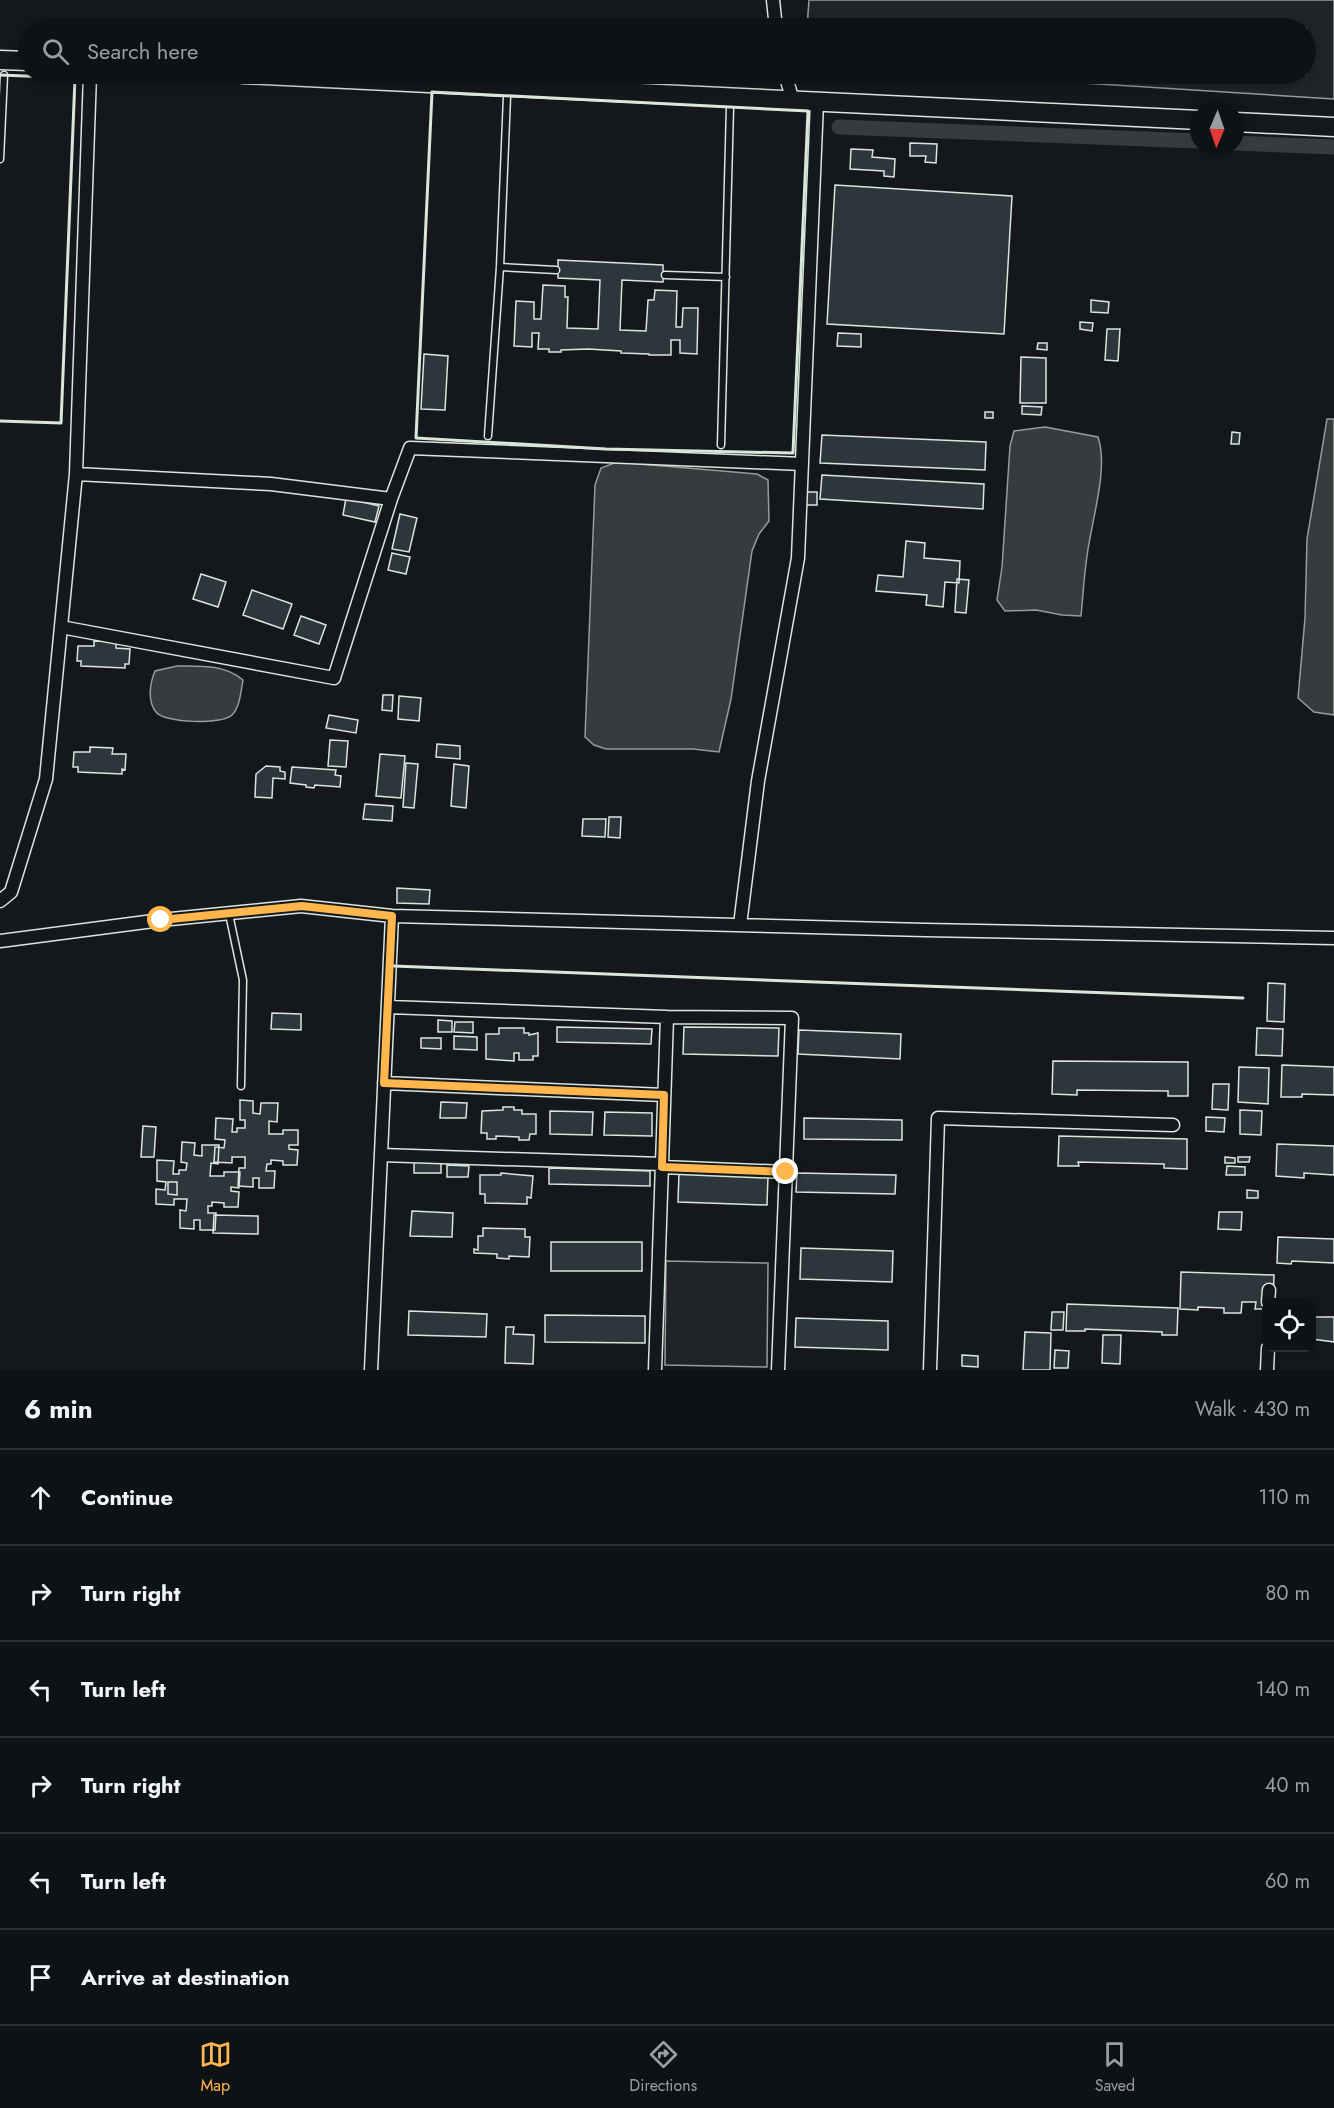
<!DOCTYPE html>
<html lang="en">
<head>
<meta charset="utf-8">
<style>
  :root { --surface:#0f1215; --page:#181b1e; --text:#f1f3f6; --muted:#9b9ea0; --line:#2f3234; --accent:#ffb74d }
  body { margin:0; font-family:Jost,sans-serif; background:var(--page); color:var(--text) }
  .controls { position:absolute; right:18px; bottom:18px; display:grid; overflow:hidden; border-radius:12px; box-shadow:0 3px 9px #0003 }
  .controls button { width:54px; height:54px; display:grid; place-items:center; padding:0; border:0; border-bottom:2px solid var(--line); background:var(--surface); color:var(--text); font:30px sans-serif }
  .compass { position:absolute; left:1190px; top:102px; width:54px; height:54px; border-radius:50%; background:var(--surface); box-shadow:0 3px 9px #0003; rotate:182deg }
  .stop { position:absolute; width:18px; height:18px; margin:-14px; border:4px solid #ffb74d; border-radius:50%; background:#fff }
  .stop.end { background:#ffb74d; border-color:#fff; box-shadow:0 2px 6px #0008 }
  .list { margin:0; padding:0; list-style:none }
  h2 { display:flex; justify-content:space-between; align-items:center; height:78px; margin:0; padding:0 24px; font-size:26px }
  h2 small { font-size:20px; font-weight:400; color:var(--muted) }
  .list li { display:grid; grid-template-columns:39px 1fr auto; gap:18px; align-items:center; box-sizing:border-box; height:96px; padding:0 24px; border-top:2px solid var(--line) }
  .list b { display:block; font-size:22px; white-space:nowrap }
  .list em { font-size:20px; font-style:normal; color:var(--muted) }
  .icon { flex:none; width:33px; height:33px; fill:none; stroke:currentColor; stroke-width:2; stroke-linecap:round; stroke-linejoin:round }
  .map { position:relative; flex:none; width:1334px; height:1370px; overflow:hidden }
  .search { position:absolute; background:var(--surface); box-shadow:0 3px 9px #0003; left:18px; right:18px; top:18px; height:66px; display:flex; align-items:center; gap:15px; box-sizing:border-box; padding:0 21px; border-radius:33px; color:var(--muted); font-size:22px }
  .sheet { height:654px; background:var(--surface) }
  nav { display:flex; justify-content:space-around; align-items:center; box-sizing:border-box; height:84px; border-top:2px solid var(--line); background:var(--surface); font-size:16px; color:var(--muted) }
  nav a { display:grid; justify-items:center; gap:3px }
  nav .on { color:var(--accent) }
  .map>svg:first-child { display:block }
</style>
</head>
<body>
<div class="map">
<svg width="1334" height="1370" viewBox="0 0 1334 1370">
  <rect width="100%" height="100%" fill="#14181c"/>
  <path fill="#202428" stroke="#939e99" stroke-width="1.5" d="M 809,0 L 1334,0 L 1334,99 L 942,74 L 1306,74 L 1306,28 L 807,28 Z
    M 666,1261 L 768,1263 L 767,1367 L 665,1365 Z"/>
  <path fill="#363b3e" stroke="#939e99" stroke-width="1.5" d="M 1327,419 L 1334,419 L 1334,715 L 1314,712 L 1298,698 L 1305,618 L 1307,539 Z
    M 1045,427 L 1098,437 C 1109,469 1091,522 1087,556 C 1084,576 1083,596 1081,616 L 1062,615 L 1036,610 L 1005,611 L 997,600 L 1002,567 L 1010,446 L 1014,431 Z
    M 617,462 L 757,474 L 768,480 L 769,521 L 759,534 L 752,551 L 731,699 L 719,752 L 693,749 L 606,749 L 594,745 L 585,737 L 595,485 L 601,468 Z
    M 177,666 C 200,666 224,664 243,680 C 241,691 240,707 232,715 C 222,725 164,723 156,712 C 147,701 150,683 155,671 Z"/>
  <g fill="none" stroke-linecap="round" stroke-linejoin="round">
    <path stroke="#363b3e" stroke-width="15" d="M 839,127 L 1199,141
      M 1235,143 L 1334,147"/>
  </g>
  <path fill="#2c363c" stroke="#d8e6dc" stroke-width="1.5" d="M 910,143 L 937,144 L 936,163 L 925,162 L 926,156 L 910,156 Z
    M 851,149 L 873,150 L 872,157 L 895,159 L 894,177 L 884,176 L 884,171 L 850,169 Z
    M 835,185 L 1012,196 L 1004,334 L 827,324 Z
    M 558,260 L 663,265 L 663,282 L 622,280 L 620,330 L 646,331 L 648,300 L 654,300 L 655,290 L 677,291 L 676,327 L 682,327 L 683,308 L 698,308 L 697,354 L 680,353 L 680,340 L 671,340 L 671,355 L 649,355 L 649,354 L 621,353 L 621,351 L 588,349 L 561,350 L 561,352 L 549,352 L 549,349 L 538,349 L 539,333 L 532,333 L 532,347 L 514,346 L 516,301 L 534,302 L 534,319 L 541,319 L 543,285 L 565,286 L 565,297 L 568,297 L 567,328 L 598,329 L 600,280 L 558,278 Z
    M 1091,300 L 1109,302 L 1108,313 L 1091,312 Z
    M 1080,322 L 1093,323 L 1092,331 L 1080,329 Z
    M 1107,329 L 1120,329 L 1118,361 L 1105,360 Z
    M 838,333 L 861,334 L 861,347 L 837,346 Z
    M 1038,343 L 1047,343 L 1047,350 L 1037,349 Z
    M 424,354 L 448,356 L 445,410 L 421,409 Z
    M 1021,357 L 1046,358 L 1046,403 L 1020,403 Z
    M 1022,406 L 1042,407 L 1041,415 L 1022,414 Z
    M 985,412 L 993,412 L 993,418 L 985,418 Z
    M 1232,432 L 1240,433 L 1239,444 L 1231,444 Z
    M 822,435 L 986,442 L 985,470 L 820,463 Z
    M 822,475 L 984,484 L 983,509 L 820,499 Z
    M 801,492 L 817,492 L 817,505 L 801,505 Z
    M 346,498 L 379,506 L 375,522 L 343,515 Z
    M 400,514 L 417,518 L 409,552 L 392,549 Z
    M 906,541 L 925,543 L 924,558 L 960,561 L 959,583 L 945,582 L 943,607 L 926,605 L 927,595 L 876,591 L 878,575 L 903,577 Z
    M 392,553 L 410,557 L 406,574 L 388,570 Z
    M 201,574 L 226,582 L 218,607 L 193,599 Z
    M 957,579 L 969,580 L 966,613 L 955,612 Z
    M 252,590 L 292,604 L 283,629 L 243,615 Z
    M 301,616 L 326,625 L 319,644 L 294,635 Z
    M 94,641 L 116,642 L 116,648 L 130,649 L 129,664 L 125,664 L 125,668 L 81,666 L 81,661 L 77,661 L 78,646 L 94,646 Z
    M 383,695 L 393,695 L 392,711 L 382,710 Z
    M 399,696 L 421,698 L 419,721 L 398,719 Z
    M 329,715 L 358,720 L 356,733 L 326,728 Z
    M 330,740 L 348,741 L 346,767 L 328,766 Z
    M 437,744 L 460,746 L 460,759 L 436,757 Z
    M 90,747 L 113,748 L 112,754 L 126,754 L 125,770 L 122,769 L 122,774 L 78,772 L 78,767 L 73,767 L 74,752 L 90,752 Z
    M 380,754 L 405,756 L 401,798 L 376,796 Z
    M 406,763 L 418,764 L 414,808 L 403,807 Z
    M 454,764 L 469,766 L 466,808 L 451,806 Z
    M 266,766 L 280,767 L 280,771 L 285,772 L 285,779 L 273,778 L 272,798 L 255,797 L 256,774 Z
    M 292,767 L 336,770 L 335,775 L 341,776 L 340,787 L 315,785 L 314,788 L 306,787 L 306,785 L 290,783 Z
    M 365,804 L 393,806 L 392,821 L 363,819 Z
    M 609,817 L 621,817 L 620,838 L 608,837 Z
    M 583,819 L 606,819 L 605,837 L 582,836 Z
    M 397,888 L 430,890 L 429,904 L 397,903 Z
    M 1268,983 L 1285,984 L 1284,1022 L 1267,1021 Z
    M 272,1013 L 301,1014 L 301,1030 L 271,1029 Z
    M 438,1020 L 452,1021 L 452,1032 L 438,1032 Z
    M 455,1022 L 473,1022 L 473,1033 L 454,1032 Z
    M 557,1027 L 652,1029 L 651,1044 L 557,1042 Z
    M 684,1027 L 779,1028 L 778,1056 L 683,1054 Z
    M 499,1028 L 524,1028 L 524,1033 L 529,1033 L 529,1035 L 538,1033 L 538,1056 L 533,1056 L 533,1060 L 519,1060 L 519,1053 L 514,1053 L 514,1061 L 486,1059 L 486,1034 L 499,1034 Z
    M 1257,1028 L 1283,1029 L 1282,1056 L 1256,1055 Z
    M 799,1030 L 901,1034 L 900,1059 L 798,1054 Z
    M 454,1036 L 477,1037 L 477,1050 L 454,1049 Z
    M 421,1038 L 441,1038 L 441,1049 L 421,1048 Z
    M 1053,1061 L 1188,1062 L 1188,1096 L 1168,1096 L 1168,1091 L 1077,1090 L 1077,1095 L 1052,1094 Z
    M 1282,1065 L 1334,1067 L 1334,1095 L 1302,1094 L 1302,1097 L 1281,1097 Z
    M 1239,1067 L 1269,1068 L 1268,1104 L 1238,1102 Z
    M 1213,1084 L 1229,1084 L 1228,1110 L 1212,1109 Z
    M 240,1100 L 253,1101 L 253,1113 L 260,1114 L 261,1103 L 278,1103 L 277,1122 L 269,1121 L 269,1134 L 283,1134 L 283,1130 L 298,1130 L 298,1145 L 289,1145 L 289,1149 L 298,1150 L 297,1165 L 283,1165 L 283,1161 L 271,1160 L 271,1164 L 267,1164 L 266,1171 L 275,1171 L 274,1188 L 259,1188 L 259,1178 L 253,1178 L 253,1187 L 238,1186 L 239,1168 L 245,1168 L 245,1157 L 232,1157 L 232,1163 L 214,1162 L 215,1147 L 224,1148 L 225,1140 L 215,1139 L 216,1118 L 233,1119 L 232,1132 L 237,1132 L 237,1128 L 245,1128 L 245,1120 L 240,1120 Z
    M 441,1102 L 467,1103 L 466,1118 L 440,1118 Z
    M 503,1107 L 514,1107 L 514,1110 L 522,1110 L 522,1114 L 536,1114 L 536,1134 L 530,1134 L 529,1140 L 519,1140 L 519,1137 L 496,1136 L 496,1139 L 487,1139 L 487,1133 L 481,1133 L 482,1111 L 503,1110 Z
    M 1240,1110 L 1262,1111 L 1261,1135 L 1240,1134 Z
    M 550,1111 L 593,1112 L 592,1135 L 550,1134 Z
    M 605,1112 L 652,1113 L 652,1136 L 604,1135 Z
    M 1206,1117 L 1225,1118 L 1224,1132 L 1206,1131 Z
    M 804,1118 L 902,1120 L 902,1140 L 804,1139 Z
    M 143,1126 L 156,1127 L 154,1157 L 141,1157 Z
    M 1059,1136 L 1187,1139 L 1187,1169 L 1164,1168 L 1164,1164 L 1078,1162 L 1079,1166 L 1058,1166 Z
    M 182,1142 L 195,1143 L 194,1155 L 202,1156 L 202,1145 L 219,1145 L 218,1164 L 211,1163 L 210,1176 L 224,1176 L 224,1172 L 240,1172 L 239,1188 L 231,1187 L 231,1191 L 239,1192 L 238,1207 L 224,1207 L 224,1203 L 212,1202 L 212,1206 L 208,1206 L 208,1213 L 216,1213 L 215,1230 L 200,1230 L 200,1220 L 194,1220 L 194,1229 L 180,1228 L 180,1210 L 186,1211 L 187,1199 L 174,1199 L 174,1205 L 156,1204 L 156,1189 L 165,1190 L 166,1182 L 157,1181 L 157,1160 L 174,1161 L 173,1174 L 179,1174 L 179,1170 L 186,1170 L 187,1163 L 181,1162 Z
    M 1277,1144 L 1334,1146 L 1334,1175 L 1304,1173 L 1304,1178 L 1276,1176 Z
    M 1225,1157 L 1235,1158 L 1235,1163 L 1225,1163 Z
    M 1238,1157 L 1250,1157 L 1249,1162 L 1238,1162 Z
    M 414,1162 L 441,1163 L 441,1173 L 414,1173 Z
    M 447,1165 L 469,1166 L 468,1177 L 447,1177 Z
    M 1227,1166 L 1245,1167 L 1245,1175 L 1226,1175 Z
    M 549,1168 L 650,1171 L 650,1186 L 549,1184 Z
    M 501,1173 L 533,1176 L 531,1198 L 527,1197 L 527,1204 L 485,1203 L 485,1194 L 480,1194 L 480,1175 L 501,1175 Z
    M 679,1173 L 768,1176 L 767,1205 L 678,1202 Z
    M 797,1173 L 896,1175 L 895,1194 L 796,1192 Z
    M 168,1182 L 177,1182 L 177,1195 L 168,1194 Z
    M 1247,1190 L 1258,1191 L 1258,1198 L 1247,1198 Z
    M 412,1211 L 453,1213 L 452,1237 L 410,1236 Z
    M 1219,1212 L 1242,1212 L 1241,1230 L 1218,1229 Z
    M 214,1215 L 258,1216 L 258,1234 L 213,1233 Z
    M 483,1228 L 525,1229 L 525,1237 L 530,1237 L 529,1257 L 509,1256 L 509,1259 L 497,1258 L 497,1254 L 474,1253 L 474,1249 L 478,1250 L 478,1236 L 483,1236 Z
    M 1278,1237 L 1334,1239 L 1334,1263 L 1292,1261 L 1291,1264 L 1277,1263 Z
    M 551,1242 L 642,1242 L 642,1271 L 551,1271 Z
    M 801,1248 L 893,1251 L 892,1282 L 800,1279 Z
    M 1181,1272 L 1274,1275 L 1273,1302 L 1266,1302 L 1266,1309 L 1255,1309 L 1256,1302 L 1242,1302 L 1241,1313 L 1224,1313 L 1224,1308 L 1198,1307 L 1198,1310 L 1180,1309 Z
    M 1067,1304 L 1178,1308 L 1177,1335 L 1162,1335 L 1162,1332 L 1085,1329 L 1085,1331 L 1066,1331 Z
    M 409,1311 L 487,1314 L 486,1337 L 408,1335 Z
    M 1052,1312 L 1064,1312 L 1063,1330 L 1051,1330 Z
    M 545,1315 L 645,1316 L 645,1343 L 545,1342 Z
    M 1312,1317 L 1334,1317 L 1334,1342 L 1312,1339 Z
    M 796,1318 L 888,1321 L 888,1350 L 795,1347 Z
    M 506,1327 L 514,1327 L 513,1334 L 534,1335 L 533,1364 L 505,1363 Z
    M 1025,1332 L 1051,1333 L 1050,1370 L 1023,1370 Z
    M 1103,1335 L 1121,1335 L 1120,1364 L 1102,1363 Z
    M 1055,1350 L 1069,1351 L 1068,1368 L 1054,1368 Z
    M 962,1355 L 978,1356 L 978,1367 L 962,1366 Z"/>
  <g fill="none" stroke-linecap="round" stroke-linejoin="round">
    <g stroke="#d8e6dc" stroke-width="9">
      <path id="lane" d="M 0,159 L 4,75
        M 500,267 L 556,270
        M 665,275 L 726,277
        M 488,436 L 500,267 L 507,96
        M 721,445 L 730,107
        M 229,914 L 243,980 L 241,1086"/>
    </g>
    <g stroke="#d8e6dc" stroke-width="15">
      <path id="street" d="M 773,0 L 776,28
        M 90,74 L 76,474 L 271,484 L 391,499 L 410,448 L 802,464
        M 785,74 L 793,101
        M 61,627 L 334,678 L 391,499
        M 0,901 L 11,892 L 46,779 L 76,474
        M 740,925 L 758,781 L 798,558 L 817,102
        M 0,941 L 161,920 L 301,906 L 392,916 L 925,930 L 1334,938
        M 388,1007 L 667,1017 L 792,1018 L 778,1370
        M 384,1083 L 664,1095
        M 381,1155 L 662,1164
        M 662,1167 L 785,1172
        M 1268,1302 L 1269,1290
        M 371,1370 L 392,916
        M 655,1370 L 667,1017
        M 930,1370 L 938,1118 L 1173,1125
        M 1267,1370 L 1268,1348"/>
    </g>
    <g stroke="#d8e6dc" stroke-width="21">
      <path id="secondary" d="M 0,60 L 28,61
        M 242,74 L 1199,120
        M 1235,122 L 1334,127"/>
    </g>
    <use href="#lane" stroke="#14181c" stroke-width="6"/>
    <use href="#street" stroke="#14181c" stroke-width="12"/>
    <use href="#secondary" stroke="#14181c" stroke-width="18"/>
    <path stroke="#d8e6dc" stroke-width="3" d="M 0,75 L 75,78 L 61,423 L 0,421
      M 432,92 L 808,111 L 793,453 L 606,449 L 416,438 Z
      M 393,966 L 1243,998"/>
  </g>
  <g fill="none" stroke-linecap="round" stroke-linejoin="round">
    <path stroke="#ffb74d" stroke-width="8" d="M 161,920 L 302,906 L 392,916 L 384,1083 L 664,1095 L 662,1167 L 786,1172"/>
  </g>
</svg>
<div class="controls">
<button><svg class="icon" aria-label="locate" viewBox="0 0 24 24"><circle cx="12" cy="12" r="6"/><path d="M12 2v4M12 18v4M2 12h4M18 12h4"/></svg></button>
</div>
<svg class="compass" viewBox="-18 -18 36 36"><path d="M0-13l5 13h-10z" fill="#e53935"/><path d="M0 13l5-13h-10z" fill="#9b9ea0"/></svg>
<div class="stop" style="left:161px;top:920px"></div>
<div class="stop end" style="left:786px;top:1172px"></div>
<div class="search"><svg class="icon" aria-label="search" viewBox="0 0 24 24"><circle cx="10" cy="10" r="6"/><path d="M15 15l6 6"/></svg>Search here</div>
</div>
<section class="sheet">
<h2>6 min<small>Walk · 430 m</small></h2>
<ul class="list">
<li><svg class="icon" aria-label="ahead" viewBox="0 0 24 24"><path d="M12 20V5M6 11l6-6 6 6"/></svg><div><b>Continue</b></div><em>110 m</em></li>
<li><svg class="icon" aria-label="right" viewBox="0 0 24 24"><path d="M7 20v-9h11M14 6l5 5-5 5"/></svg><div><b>Turn right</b></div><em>80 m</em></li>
<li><svg class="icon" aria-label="left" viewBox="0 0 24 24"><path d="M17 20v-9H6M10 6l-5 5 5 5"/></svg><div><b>Turn left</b></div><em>140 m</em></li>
<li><svg class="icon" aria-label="right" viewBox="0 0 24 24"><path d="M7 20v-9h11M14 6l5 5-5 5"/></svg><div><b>Turn right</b></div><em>40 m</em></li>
<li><svg class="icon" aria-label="left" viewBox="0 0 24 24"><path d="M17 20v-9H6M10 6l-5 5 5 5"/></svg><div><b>Turn left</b></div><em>60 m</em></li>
<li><svg class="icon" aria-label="arrive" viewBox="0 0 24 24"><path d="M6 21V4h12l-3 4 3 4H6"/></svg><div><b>Arrive at destination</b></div></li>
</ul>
</section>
<nav>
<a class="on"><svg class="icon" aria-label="map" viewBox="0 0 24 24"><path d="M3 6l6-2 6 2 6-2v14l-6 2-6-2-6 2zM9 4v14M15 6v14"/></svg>Map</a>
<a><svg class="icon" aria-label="directions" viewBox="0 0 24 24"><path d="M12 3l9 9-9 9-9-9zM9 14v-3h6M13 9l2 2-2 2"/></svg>Directions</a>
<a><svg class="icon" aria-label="saved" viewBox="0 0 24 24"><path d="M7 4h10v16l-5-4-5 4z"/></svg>Saved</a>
</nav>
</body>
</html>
